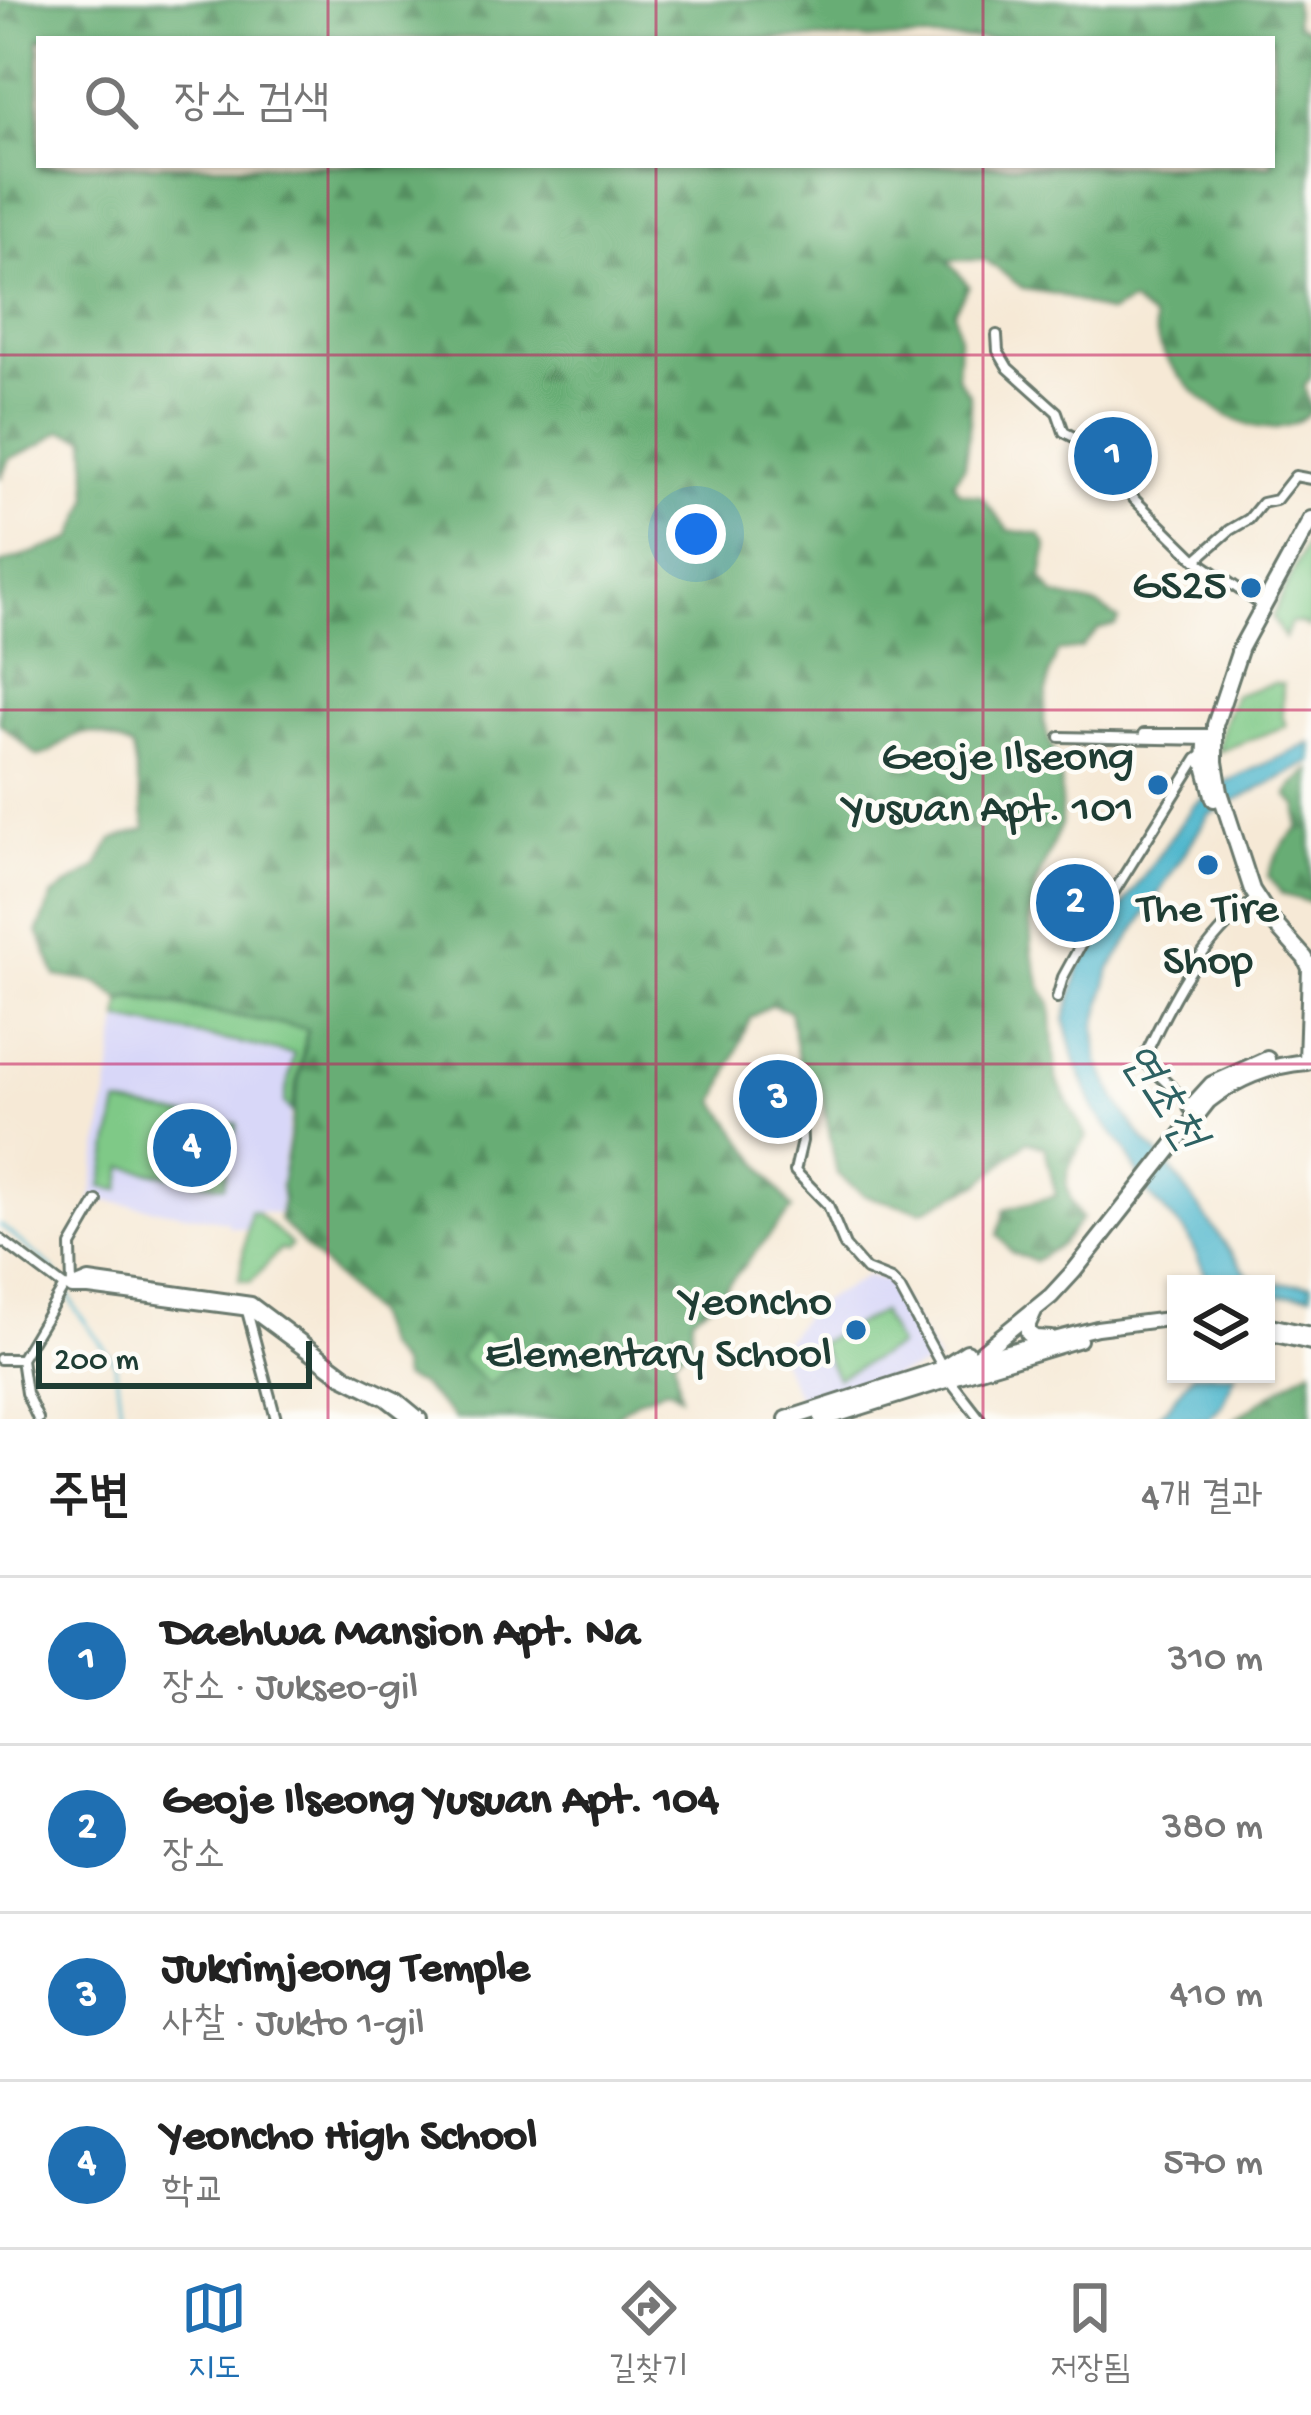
<!DOCTYPE html>
<html lang="ko">
<head>
<meta charset="utf-8">
<style>
  :root { --surface:#fff; --page:#f6f6f6; --text:#222; --muted:#767676; --line:#e0e0e0; --accent:#1f6fb2 }
  body { margin:0; font-family:"Gochi Hand","Poor Story",sans-serif; background:var(--page); color:var(--text) }
  .controls { position:absolute; right:36px; bottom:36px; display:grid; overflow:hidden; border-radius:0px; box-shadow:0 3px 9px #0004 }
  .controls button { width:108px; height:108px; display:grid; place-items:center; padding:0; border:0; border-bottom:3px solid var(--line); background:var(--surface); color:var(--text); font:60px sans-serif }
  .scale { position:absolute; left:36px; bottom:30px; width:276px; box-sizing:border-box; padding-left:12px; border:6px solid #1f3d34; border-top:0; font-size:33px; line-height:42px; white-space:nowrap; color:#1f3d34; -webkit-text-stroke:9px #fdfcf7; paint-order:stroke }
  .you { position:absolute; left:696px; top:534px; width:42px; height:42px; margin:-30px; border:9px solid #fff; border-radius:50%; background:#1a73e8; box-shadow:0 0 0 18px #1a73e833 }
  .badge { display:grid; place-items:center; width:78px; height:78px; border-radius:50%; background:var(--accent); color:#fff; font-size:39px; font-weight:700 }
  .pin { position:absolute; translate:-50% -50%; border:6px solid #fff; box-shadow:0 3px 12px #0006 }
  .list { margin:0; padding:0; list-style:none }
  h2 { display:flex; justify-content:space-between; align-items:center; height:156px; margin:0; padding:0 48px; font-size:51px }
  h2 small { font-size:39px; font-weight:400; color:var(--muted) }
  .list li { display:grid; grid-template-columns:78px 1fr auto; gap:36px; align-items:center; box-sizing:border-box; height:168px; padding:0 48px; border-top:3px solid var(--line) }
  .list b { display:block; font-size:45px; white-space:nowrap }
  .list p { margin:0; font-size:39px; white-space:nowrap; color:var(--muted) }
  .list em { font-size:39px; font-style:normal; color:var(--muted) }
  .icon { flex:none; width:66px; height:66px; fill:none; stroke:currentColor; stroke-width:2; stroke-linecap:round; stroke-linejoin:round }
  .map { position:relative; flex:none; width:1311px; height:1419px; overflow:hidden }
  .search { position:absolute; background:var(--surface); box-shadow:0 3px 9px #0004; left:36px; right:36px; top:36px; height:132px; display:flex; align-items:center; gap:30px; box-sizing:border-box; padding:0 42px; border-radius:0px; color:var(--muted); font-size:45px }
  .sheet { height:828px; background:var(--surface) }
  nav { display:flex; justify-content:space-around; align-items:center; box-sizing:border-box; height:168px; border-top:3px solid var(--line); background:var(--surface); font-size:33px; color:var(--muted) }
  nav a { display:grid; justify-items:center; gap:6px }
  nav .on { color:var(--accent) }
  .map>svg:first-child { display:block }
</style>
</head>
<body>
<div class="map">
<svg width="1311" height="1419" viewBox="0 0 1311 1419">
  <defs>
    <pattern id="forest-firs" width="22" height="20" patternUnits="userSpaceOnUse" patternTransform="scale(3)"><rect width="22" height="20" fill="#67ad74"/><path d="M5 1l3.5 6h-7zM16 11l3.5 6h-7z" fill="#548e60"/></pattern>
    <pattern id="cemetery-stones" width="16" height="16" patternUnits="userSpaceOnUse" patternTransform="scale(3)"><rect width="16" height="16" fill="#7fc987"/><path d="M2 7V4a2 2 0 0 1 4 0v3zM10 15v-3a2 2 0 0 1 4 0v3z" fill="#67a46f"/></pattern>
  </defs>
  <rect width="100%" height="100%" fill="#fdfcf7"/>
  <filter id="ink" filterUnits="userSpaceOnUse"><feTurbulence type="fractalNoise" baseFrequency=".00833" numOctaves="2"/><feDisplacementMap in="SourceGraphic" scale="24" xChannelSelector="R" yChannelSelector="G"/><feConvolveMatrix kernelMatrix="1 2 1 2 8 2 1 2 1" color-interpolation-filters="sRGB"/></filter>
  <filter id="wash" filterUnits="userSpaceOnUse"><feTurbulence type="fractalNoise" baseFrequency=".004" numOctaves="4" result="noise"/><feDisplacementMap in="SourceGraphic" scale="48" xChannelSelector="R" yChannelSelector="G"/><feGaussianBlur stdDeviation="2.7" result="paint"/><feColorMatrix in="noise" values="0 0 0 0 0 0 0 0 0 0 0 0 0 0 0 0 0 1.4 0 .05"/><feComposite in="paint" operator="in"/></filter>
  <g filter="url(#wash)">
    <rect width="100%" height="100%" fill="#f6e9d6"/>
    <path fill="#d8d7f8" d="M 119,1019 L 294,1054 L 284,1102 L 291,1111 L 279,1186 L 281,1199 L 278,1214 L 249,1209 L 245,1229 L 228,1226 L 227,1221 L 101,1200 L 97,1197 L 90,1206 Z
      M 867,1276 L 890,1281 L 938,1362 L 802,1405 L 777,1352 L 809,1308 Z"/>
    <path fill="#7fc987" stroke="#4f835e" stroke-width="3" d="M 1308,539 L 1311,546 L 1311,621 L 1308,628 L 1301,623 L 1290,623 L 1284,638 L 1272,617 Z
      M 1274,683 L 1283,684 L 1282,715 L 1286,726 L 1218,752 L 1222,727 L 1235,695 Z
      M 132,998 L 307,1029 L 291,1111 L 284,1103 L 294,1054 L 119,1019 L 121,1002 Z
      M 118,1104 L 228,1124 L 224,1134 L 227,1136 L 230,1124 L 237,1124 L 231,1154 L 228,1156 L 222,1154 L 221,1163 L 227,1166 L 224,1186 L 124,1167 L 120,1190 L 102,1187 Z
      M 250,1211 L 256,1212 L 291,1245 L 285,1251 L 281,1249 L 251,1282 L 239,1280 Z
      M 881,1312 L 898,1346 L 837,1378 L 819,1343 Z"/>
    <path fill="url(#forest-firs)" stroke="#437554" stroke-width="3" fill-rule="evenodd" d="M 0,0 L 1294,0 L 1296,25 L 1311,31 L 1311,377 L 1304,386 L 1311,411 C 1262,460 1184,394 1160,347 C 1156,339 1155,328 1153,319 L 1131,302 L 1109,313 L 1057,294 L 1024,289 L 986,260 L 947,260 L 969,286 L 954,311 L 959,338 L 957,377 L 970,395 L 970,422 L 964,467 L 953,482 L 959,492 L 981,496 L 1008,530 L 1040,535 L 1047,546 L 1042,579 L 1054,595 L 1099,606 L 1119,620 L 1116,625 L 1099,629 L 1081,648 L 1058,651 L 1049,674 L 1043,722 L 1061,772 L 1061,824 L 1037,882 L 1030,920 L 1032,953 L 1042,989 L 1051,1004 L 1056,1079 L 1087,1137 C 1064,1170 1058,1185 1082,1219 L 1060,1245 L 1034,1261 L 1011,1252 L 998,1235 L 1005,1209 L 1056,1196 L 1045,1147 L 1027,1141 L 982,1182 L 922,1211 L 865,1196 L 837,1174 L 821,1088 L 799,1064 L 790,1011 L 771,1005 L 750,1018 L 716,1102 L 792,1209 L 713,1302 L 692,1316 L 691,1345 L 674,1358 L 680,1396 L 667,1388 L 638,1399 L 612,1419 L 455,1419 L 420,1385 L 402,1378 L 400,1366 L 384,1347 L 372,1314 L 279,1220 L 283,1199 L 281,1185 L 308,1029 L 134,996 L 121,1000 L 99,983 L 56,976 L 38,931 L 53,895 L 97,867 L 112,840 L 146,829 L 132,748 C 108,738 89,724 64,742 C 54,749 51,753 38,756 L 0,723 L 0,564 L 73,539 L 89,499 L 86,438 L 61,431 L 42,444 L 9,459 L 0,479 ZM 39,39 L 1272,39 L 1272,165 L 39,165 Z
      M 1311,769 L 1311,903 L 1282,894 L 1268,876 C 1275,855 1282,843 1298,829 L 1298,806 L 1288,797 L 1290,789 Z
      M 1311,1368 L 1311,1419 L 1235,1419 Z"/>
    <path fill="url(#cemetery-stones)" stroke="#4f835e" stroke-width="3" d="M 483,1329 L 517,1358 L 489,1385 L 459,1358 Z"/>
    <path fill="#4eb6cc" stroke="#367a80" stroke-width="3" d="M 1311,743 L 1311,762 L 1209,815 L 1110,969 L 1096,1026 L 1098,1062 L 1116,1099 L 1135,1129 L 1171,1169 L 1247,1274 L 1262,1283 L 1311,1284 L 1311,1294 L 1266,1296 L 1266,1284 L 1210,1284 L 1186,1233 L 1149,1195 L 1126,1150 L 1095,1111 L 1074,1057 L 1065,1020 L 1080,967 L 1193,806 L 1225,782 Z
      M 1193,1374 L 1235,1374 L 1223,1404 L 1208,1419 L 1152,1419 L 1167,1408 Z"/>
    <g fill="none" stroke-linecap="round" stroke-linejoin="round">
      <path stroke="#4eb6cc" stroke-width="3" d="M 0,1225 L 52,1268 L 60,1281
        M 65,1289 L 77,1311 L 115,1363 L 122,1419"/>
    </g>
  </g>
  <g filter="url(#ink)">
    <g fill="none" stroke-linecap="round" stroke-linejoin="round">
      <g stroke="#6a796d" stroke-width="14">
        <path id="street" d="M 997,335 L 998,351 L 1008,368 L 1057,412 L 1064,432 L 1093,447 L 1135,500 L 1196,560 L 1263,606
          M 1196,560 L 1230,530 L 1249,519 L 1262,503 L 1276,500 L 1295,476 L 1311,479
          M 1144,734 L 1213,734
          M 1060,737 L 1208,740
          M 1057,998 L 1063,977 L 1080,946 L 1197,759 L 1204,754
          M 1192,1107 L 1143,1060 C 1172,998 1201,941 1257,898
          M 801,1115 L 802,1141 L 795,1171 L 828,1205 L 845,1246 L 866,1270 L 891,1280 L 900,1289 L 949,1379 L 980,1419
          M 0,1239 L 64,1287 L 72,1288 L 71,1246 L 97,1201
          M 247,1311 L 276,1419
          M 0,1359 L 21,1359 L 26,1393 L 38,1419
          M 21,1359 L 64,1287"/>
      </g>
      <g stroke="#6a796d" stroke-width="18">
        <path id="secondary" d="M 1266,1324 L 1311,1334
          M 1266,1333 L 1311,1343
          M 972,1360 L 1097,1328 L 1176,1318
          M 950,1379 L 1080,1340
          M 412,1419 L 386,1399 L 342,1377 L 250,1309 L 89,1288 L 72,1288 L 89,1281 L 251,1304 L 347,1376 L 397,1400 L 420,1419"/>
      </g>
      <g stroke="#6a796d" stroke-width="20">
        <path id="primary" d="M 1239,651 L 1311,519
          M 1206,744 L 1205,765 L 1214,799
          M 1191,1107 L 1212,1084 L 1267,1059
          M 1034,1311 L 1028,1324 L 1028,1333 L 1035,1338 L 1051,1339
          M 787,1419 L 939,1370 L 967,1352
          M 822,1419 L 949,1379 L 1051,1296 L 1074,1271 L 1208,1101 C 1237,1078 1269,1065 1307,1062 L 1310,968 L 1305,958 L 1273,922 L 1252,890 L 1220,792 L 1215,762 L 1215,725 L 1241,647"/>
      </g>
      <use href="#street" stroke="#fff" stroke-width="8"/>
      <use href="#secondary" stroke="#fff" stroke-width="12"/>
      <use href="#primary" stroke="#fff" stroke-width="14"/>
    </g>
  </g>
  <path fill="none" stroke="#c2185b" stroke-width="3" stroke-opacity="0.55" d="M 328,0 L 328,39M 656,0 L 656,39M 983,0 L 983,39M 328,165 L 328,1419M 656,165 L 656,1419M 983,165 L 983,1419M 0,355 L 1311,355M 0,710 L 1311,710M 0,1064 L 1311,1064"/>
  <g fill="#1f6fb2" stroke="#fdfcf7" stroke-width="4.5">
    <circle cx="1251" cy="588" r="12"/>
    <circle cx="1158" cy="785" r="12"/>
    <circle cx="1208" cy="865" r="12"/>
    <circle cx="856" cy="1330" r="12"/>
  </g>
  <g text-anchor="middle" dominant-baseline="central" stroke-width="9" stroke-linejoin="round" paint-order="stroke">
    <g font-size="45" fill="#1f3d34" stroke="#fdfcf7" text-anchor="end">
      <text x="1227" y="588">GS25</text>
      <text x="1134" y="759">Geoje Ilseong<tspan x="1134" dy="52">Yusuan Apt. 101</tspan></text>
      <text x="1208" y="911" text-anchor="middle">The Tire<tspan x="1208" dy="52">Shop</tspan></text>
      <text x="832" y="1304">Yeoncho<tspan x="832" dy="52">Elementary School</tspan></text>
    </g>
    <g font-size="48" font-style="italic" fill="#2d6162" stroke="#fdfcf7">
      <text transform="translate(1159 1099) rotate(57)">연초천</text>
    </g>
  </g>
</svg>
<div class="controls">
<button><svg class="icon" aria-label="layers" viewBox="0 0 24 24"><path d="M12 4l9 5-9 5-9-5zM3 14l9 5 9-5"/></svg></button>
</div>
<div class="scale">200 m</div>
<div class="you"></div>
<div class="pin badge" style="left:1113px;top:456px">1</div>
<div class="pin badge" style="left:1075px;top:903px">2</div>
<div class="pin badge" style="left:778px;top:1099px">3</div>
<div class="pin badge" style="left:192px;top:1148px">4</div>
<div class="search"><svg class="icon" aria-label="search" viewBox="0 0 24 24"><circle cx="10" cy="10" r="6"/><path d="M15 15l6 6"/></svg>장소 검색</div>
</div>
<section class="sheet">
<h2>주변<small>4개 결과</small></h2>
<ul class="list">
<li><span class="badge">1</span><div><b>Daehwa Mansion Apt. Na</b><p>장소 · Jukseo-gil</p></div><em>310 m</em></li>
<li><span class="badge">2</span><div><b>Geoje Ilseong Yusuan Apt. 104</b><p>장소</p></div><em>380 m</em></li>
<li><span class="badge">3</span><div><b>Jukrimjeong Temple</b><p>사찰 · Jukto 1-gil</p></div><em>410 m</em></li>
<li><span class="badge">4</span><div><b>Yeoncho High School</b><p>학교</p></div><em>570 m</em></li>
</ul>
</section>
<nav>
<a class="on"><svg class="icon" aria-label="map" viewBox="0 0 24 24"><path d="M3 6l6-2 6 2 6-2v14l-6 2-6-2-6 2zM9 4v14M15 6v14"/></svg>지도</a>
<a><svg class="icon" aria-label="directions" viewBox="0 0 24 24"><path d="M12 3l9 9-9 9-9-9zM9 14v-3h6M13 9l2 2-2 2"/></svg>길찾기</a>
<a><svg class="icon" aria-label="saved" viewBox="0 0 24 24"><path d="M7 4h10v16l-5-4-5 4z"/></svg>저장됨</a>
</nav>
</body>
</html>
